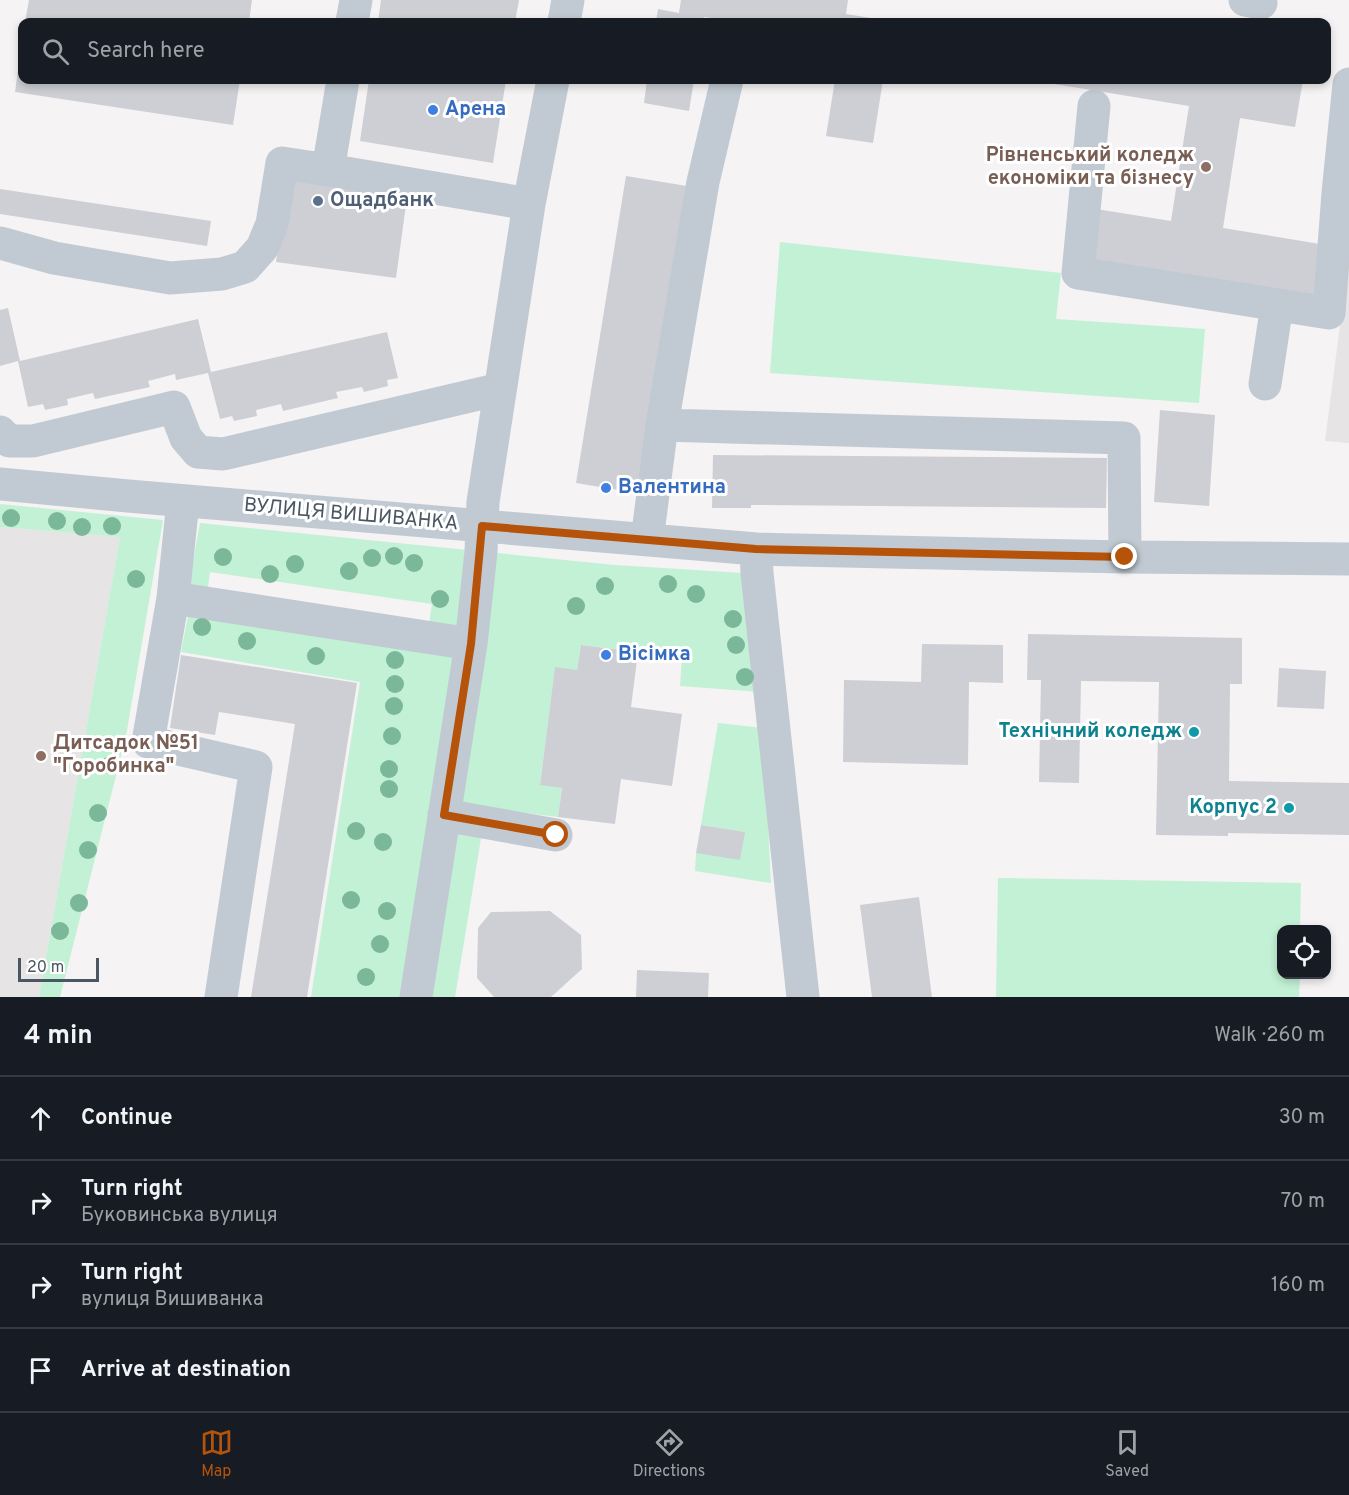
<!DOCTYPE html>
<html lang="en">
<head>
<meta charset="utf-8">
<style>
  :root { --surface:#171b24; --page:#20242c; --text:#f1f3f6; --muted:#9ea1a6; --line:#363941; --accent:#b45309 }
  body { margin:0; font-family:Overpass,sans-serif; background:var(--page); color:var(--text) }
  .controls { position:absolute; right:18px; bottom:18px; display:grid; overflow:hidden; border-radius:12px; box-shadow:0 3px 9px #0003 }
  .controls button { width:54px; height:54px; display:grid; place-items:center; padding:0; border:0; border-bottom:2px solid var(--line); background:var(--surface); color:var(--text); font:30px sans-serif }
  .scale { position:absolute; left:18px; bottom:15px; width:81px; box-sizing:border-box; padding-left:6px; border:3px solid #4a5661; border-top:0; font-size:16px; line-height:21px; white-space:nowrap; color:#4a5661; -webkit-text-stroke:4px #fff; paint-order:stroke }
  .stop { position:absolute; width:18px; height:18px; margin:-14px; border:4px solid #b45309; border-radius:50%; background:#fff }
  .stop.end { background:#b45309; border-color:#fff; box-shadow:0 2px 6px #0008 }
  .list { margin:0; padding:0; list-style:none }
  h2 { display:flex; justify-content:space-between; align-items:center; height:78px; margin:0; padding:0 24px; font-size:26px }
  h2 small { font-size:20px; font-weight:400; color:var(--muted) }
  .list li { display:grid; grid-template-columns:39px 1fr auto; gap:18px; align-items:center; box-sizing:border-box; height:84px; padding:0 24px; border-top:2px solid var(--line) }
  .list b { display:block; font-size:22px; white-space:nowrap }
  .list p { margin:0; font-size:20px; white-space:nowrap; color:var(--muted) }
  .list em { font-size:20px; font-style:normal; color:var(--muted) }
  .icon { flex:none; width:33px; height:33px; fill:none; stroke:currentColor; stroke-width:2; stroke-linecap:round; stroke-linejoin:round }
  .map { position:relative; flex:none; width:1349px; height:997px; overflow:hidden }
  .search { position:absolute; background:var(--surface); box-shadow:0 3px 9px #0003; left:18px; right:18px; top:18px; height:66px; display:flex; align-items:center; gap:15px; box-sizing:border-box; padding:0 21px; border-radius:12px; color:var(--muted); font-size:22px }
  .sheet { height:414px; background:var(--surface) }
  nav { display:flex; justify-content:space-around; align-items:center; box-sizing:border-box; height:84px; border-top:2px solid var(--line); background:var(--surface); font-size:16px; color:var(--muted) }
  nav a { display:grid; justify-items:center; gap:3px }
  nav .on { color:var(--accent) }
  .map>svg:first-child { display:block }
</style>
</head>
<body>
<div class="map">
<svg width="1349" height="997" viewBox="0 0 1349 997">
  <rect width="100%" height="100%" fill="#f5f3f3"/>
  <path fill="#e6e4e5" d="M 1349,256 L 1349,443 L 1325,441 Z
    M 0,527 L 120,537 L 39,997 L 0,997 Z"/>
  <path fill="#c3f1d5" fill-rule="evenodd" d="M 780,242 L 1061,273 L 1056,319 L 1205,329 L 1199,403 L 770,373 Z
    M 0,504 L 163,520 L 126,736 L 60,997 L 39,997 L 120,537 L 0,527 Z
    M 200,523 L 615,565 L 743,573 L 761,692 L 680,686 L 682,657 L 581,645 L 577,670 L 555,668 L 540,784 L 562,788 L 558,817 L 486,808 L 455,997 L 311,997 L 360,682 L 181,652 L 191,601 L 186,600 ZM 210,572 L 432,604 L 427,637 L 206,602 Z
    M 718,723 L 763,728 L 771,883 L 695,871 L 696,853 L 744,832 L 701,825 Z
    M 998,878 L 1301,883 L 1300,929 L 1282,930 L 1282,974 L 1300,975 L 1299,997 L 996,997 Z"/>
  <path fill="#cdcfd5" d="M 29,0 L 252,0 L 249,22 L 25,22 Z
    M 381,0 L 519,0 L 515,22 L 378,22 Z
    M 681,0 L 848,0 L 846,14 L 871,18 L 870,22 L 742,22 L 704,17 L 703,22 L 656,22 L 658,9 L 679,13 Z
    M 21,49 L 22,80 L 240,80 L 233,125 L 15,92 Z
    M 369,80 L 506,80 L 493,163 L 360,141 Z
    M 647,80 L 694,80 L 689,111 L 644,103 Z
    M 835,80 L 883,80 L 873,143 L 826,136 Z
    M 1030,80 L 1303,80 L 1295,127 L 1240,118 L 1223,228 L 1326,245 L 1318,296 L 1082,258 L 1090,208 L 1171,221 L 1189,106 Z
    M 288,174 L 408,190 L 396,278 L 276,262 Z
    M 626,176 L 687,186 L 636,493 L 576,483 Z
    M 0,189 L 211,221 L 207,246 L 0,214 Z
    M 8,308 L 20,361 L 198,319 L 211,372 L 387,332 L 398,378 L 387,380 L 388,386 L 364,392 L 362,387 L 336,392 L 338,398 L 283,411 L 281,404 L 256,410 L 257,416 L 234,421 L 232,416 L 220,419 L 208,373 L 176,380 L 175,374 L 148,381 L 150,387 L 95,399 L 93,393 L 67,399 L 68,405 L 45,410 L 43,404 L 28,407 L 18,361 L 0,366 L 0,310 Z
    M 1160,410 L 1215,415 L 1209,506 L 1154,502 Z
    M 713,455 L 1107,458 L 1106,508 L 751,505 L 751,508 L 712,508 Z
    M 1028,634 L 1242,638 L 1242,684 L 1230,684 L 1229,781 L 1349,783 L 1349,835 L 1228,833 L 1228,836 L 1156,835 L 1159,682 L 1081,681 L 1079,783 L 1039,782 L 1041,680 L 1027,680 Z
    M 922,644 L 1003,645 L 1003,683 L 969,682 L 968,765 L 843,762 L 844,680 L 921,682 Z
    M 581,645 L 638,652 L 631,707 L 682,714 L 672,786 L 621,779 L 615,824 L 558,817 L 562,788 L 540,785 L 555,667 L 577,670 Z
    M 181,655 L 357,683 L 307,997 L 251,997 L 295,724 L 219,712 L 215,735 L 170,728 Z
    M 1279,668 L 1326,671 L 1324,709 L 1277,707 Z
    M 701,825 L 745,832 L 740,860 L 696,853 Z
    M 919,897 L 932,997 L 872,997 L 860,905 Z
    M 550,911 L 581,935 L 582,969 L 551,997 L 494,997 L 477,978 L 478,928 L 491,912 Z
    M 637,970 L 709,973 L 708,997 L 636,997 Z"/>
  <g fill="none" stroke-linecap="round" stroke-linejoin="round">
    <path stroke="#c1cad2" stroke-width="33" d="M 1245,0 L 1261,3
      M 352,22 L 356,0
      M 564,22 L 568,0
      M 343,80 L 328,170 L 529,204
      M 1094,106 L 1078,273 L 1329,313 L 1338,193 L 1349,84
      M 0,243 L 54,258 L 170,278 L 222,274 L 245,267 L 262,248 L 272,224 L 282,163 L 328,170
      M 1265,384 L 1277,305
      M 662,425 L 1124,438 L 1125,557
      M 0,432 L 9,441 L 33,441 L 174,407 L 186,438 L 198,452 L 223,454 L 500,389
      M 0,484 L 128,496 L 756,549 L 1125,557 L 1349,559
      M 183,501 L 173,598 L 148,742 L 256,767 L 221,997
      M 647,540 L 662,425 L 703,182 L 727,80
      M 756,549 L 757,573 L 803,997
      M 173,598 L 471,644
      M 444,815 L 556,835
      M 416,997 L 471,644 L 481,552 L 483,502 L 529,204 L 553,80"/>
  </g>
  <g fill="#7bb799">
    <circle cx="11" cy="518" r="9"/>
    <circle cx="57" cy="521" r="9"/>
    <circle cx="112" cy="526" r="9"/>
    <circle cx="82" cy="527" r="9"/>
    <circle cx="394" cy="556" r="9"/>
    <circle cx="223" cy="557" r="9"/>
    <circle cx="372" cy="558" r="9"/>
    <circle cx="414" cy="563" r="9"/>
    <circle cx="295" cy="564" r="9"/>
    <circle cx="349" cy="571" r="9"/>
    <circle cx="270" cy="574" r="9"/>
    <circle cx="136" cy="579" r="9"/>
    <circle cx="668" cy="584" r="9"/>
    <circle cx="605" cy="586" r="9"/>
    <circle cx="696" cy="594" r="9"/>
    <circle cx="440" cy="599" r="9"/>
    <circle cx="576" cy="606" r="9"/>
    <circle cx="733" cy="619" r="9"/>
    <circle cx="202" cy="627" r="9"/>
    <circle cx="247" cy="641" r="9"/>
    <circle cx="736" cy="645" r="9"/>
    <circle cx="316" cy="656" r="9"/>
    <circle cx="395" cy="660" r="9"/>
    <circle cx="745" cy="677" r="9"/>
    <circle cx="395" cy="684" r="9"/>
    <circle cx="394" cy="706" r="9"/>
    <circle cx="392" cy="736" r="9"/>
    <circle cx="110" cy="765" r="9"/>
    <circle cx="389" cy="769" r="9"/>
    <circle cx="389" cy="789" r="9"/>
    <circle cx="98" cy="813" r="9"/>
    <circle cx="356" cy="831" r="9"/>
    <circle cx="383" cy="842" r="9"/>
    <circle cx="88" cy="850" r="9"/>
    <circle cx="351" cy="900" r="9"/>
    <circle cx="79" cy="903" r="9"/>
    <circle cx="387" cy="911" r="9"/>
    <circle cx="60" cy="931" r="9"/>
    <circle cx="380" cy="944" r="9"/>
    <circle cx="366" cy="977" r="9"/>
  </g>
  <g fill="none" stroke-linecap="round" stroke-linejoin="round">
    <path stroke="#b45309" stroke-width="8" d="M 556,835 L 444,815 L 471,644 L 482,526 L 756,549 L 1125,557"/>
  </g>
  <g fill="#3f7fe0" stroke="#fff" stroke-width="2">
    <circle cx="433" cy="110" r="6"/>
    <circle cx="606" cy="488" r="6"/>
    <circle cx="606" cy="655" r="6"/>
  </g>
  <g fill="#8d6e63" stroke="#fff" stroke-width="2">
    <circle cx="1206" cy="167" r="6"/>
    <circle cx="41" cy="756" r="6"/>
  </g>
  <circle fill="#5c6f8a" stroke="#fff" stroke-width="2" cx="318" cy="201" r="6"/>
  <g fill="#0f9aa8" stroke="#fff" stroke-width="2">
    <circle cx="1194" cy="732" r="6"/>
    <circle cx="1289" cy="808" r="6"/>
  </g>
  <g text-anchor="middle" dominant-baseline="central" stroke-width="6" stroke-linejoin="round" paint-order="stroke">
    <g font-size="20" font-weight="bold" fill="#366cbe" stroke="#fff" text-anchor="start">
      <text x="445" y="110">Арена</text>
      <text x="618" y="488">Валентина</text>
      <text x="618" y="655">Вiсiмка</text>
    </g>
    <g font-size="20" font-weight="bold" fill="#785e54" stroke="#fff" text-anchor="end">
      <text x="1194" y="156">Рівненський коледж<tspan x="1194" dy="23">економіки та бізнесу</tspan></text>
      <text x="53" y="744" text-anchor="start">Дитсадок №51<tspan x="53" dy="23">"Горобинка"</tspan></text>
    </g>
    <g font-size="20" font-weight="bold" fill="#4e5e75" stroke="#fff" text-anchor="start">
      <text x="330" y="201">Ощадбанк</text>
    </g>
    <g font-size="20" fill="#4a5661" stroke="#fff">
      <text transform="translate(351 515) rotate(5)">ВУЛИЦЯ ВИШИВАНКА</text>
    </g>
    <g font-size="20" font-weight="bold" fill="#0d838f" stroke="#fff" text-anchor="end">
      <text x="1182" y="732">Технічний коледж</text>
      <text x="1277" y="808">Корпус 2</text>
    </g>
  </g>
</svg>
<div class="controls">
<button><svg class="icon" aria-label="locate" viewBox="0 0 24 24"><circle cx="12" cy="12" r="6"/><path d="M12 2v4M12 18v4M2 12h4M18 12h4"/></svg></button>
</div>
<div class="scale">20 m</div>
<div class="stop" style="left:556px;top:835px"></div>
<div class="stop end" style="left:1125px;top:557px"></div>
<div class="search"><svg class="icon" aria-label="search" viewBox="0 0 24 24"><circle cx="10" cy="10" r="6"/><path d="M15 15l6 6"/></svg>Search here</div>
</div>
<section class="sheet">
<h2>4 min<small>Walk · 260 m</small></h2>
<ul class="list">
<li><svg class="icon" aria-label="ahead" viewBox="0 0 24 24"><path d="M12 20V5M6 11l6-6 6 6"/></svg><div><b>Continue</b></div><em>30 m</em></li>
<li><svg class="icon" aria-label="right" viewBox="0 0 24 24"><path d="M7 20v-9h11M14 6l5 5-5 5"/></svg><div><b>Turn right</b><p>Буковинська вулиця</p></div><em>70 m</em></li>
<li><svg class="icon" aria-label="right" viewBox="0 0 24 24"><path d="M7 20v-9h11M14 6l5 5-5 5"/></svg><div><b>Turn right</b><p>вулиця Вишиванка</p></div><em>160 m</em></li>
<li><svg class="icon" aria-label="arrive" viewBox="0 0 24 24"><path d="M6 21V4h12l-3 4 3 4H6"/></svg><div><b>Arrive at destination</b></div></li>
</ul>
</section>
<nav>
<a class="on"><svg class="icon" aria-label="map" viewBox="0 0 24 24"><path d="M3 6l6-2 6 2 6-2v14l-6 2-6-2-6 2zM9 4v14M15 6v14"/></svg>Map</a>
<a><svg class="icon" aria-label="directions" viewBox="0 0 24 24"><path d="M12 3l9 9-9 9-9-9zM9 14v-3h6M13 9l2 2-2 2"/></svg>Directions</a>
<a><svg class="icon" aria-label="saved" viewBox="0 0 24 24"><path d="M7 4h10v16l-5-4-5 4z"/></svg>Saved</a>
</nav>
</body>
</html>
